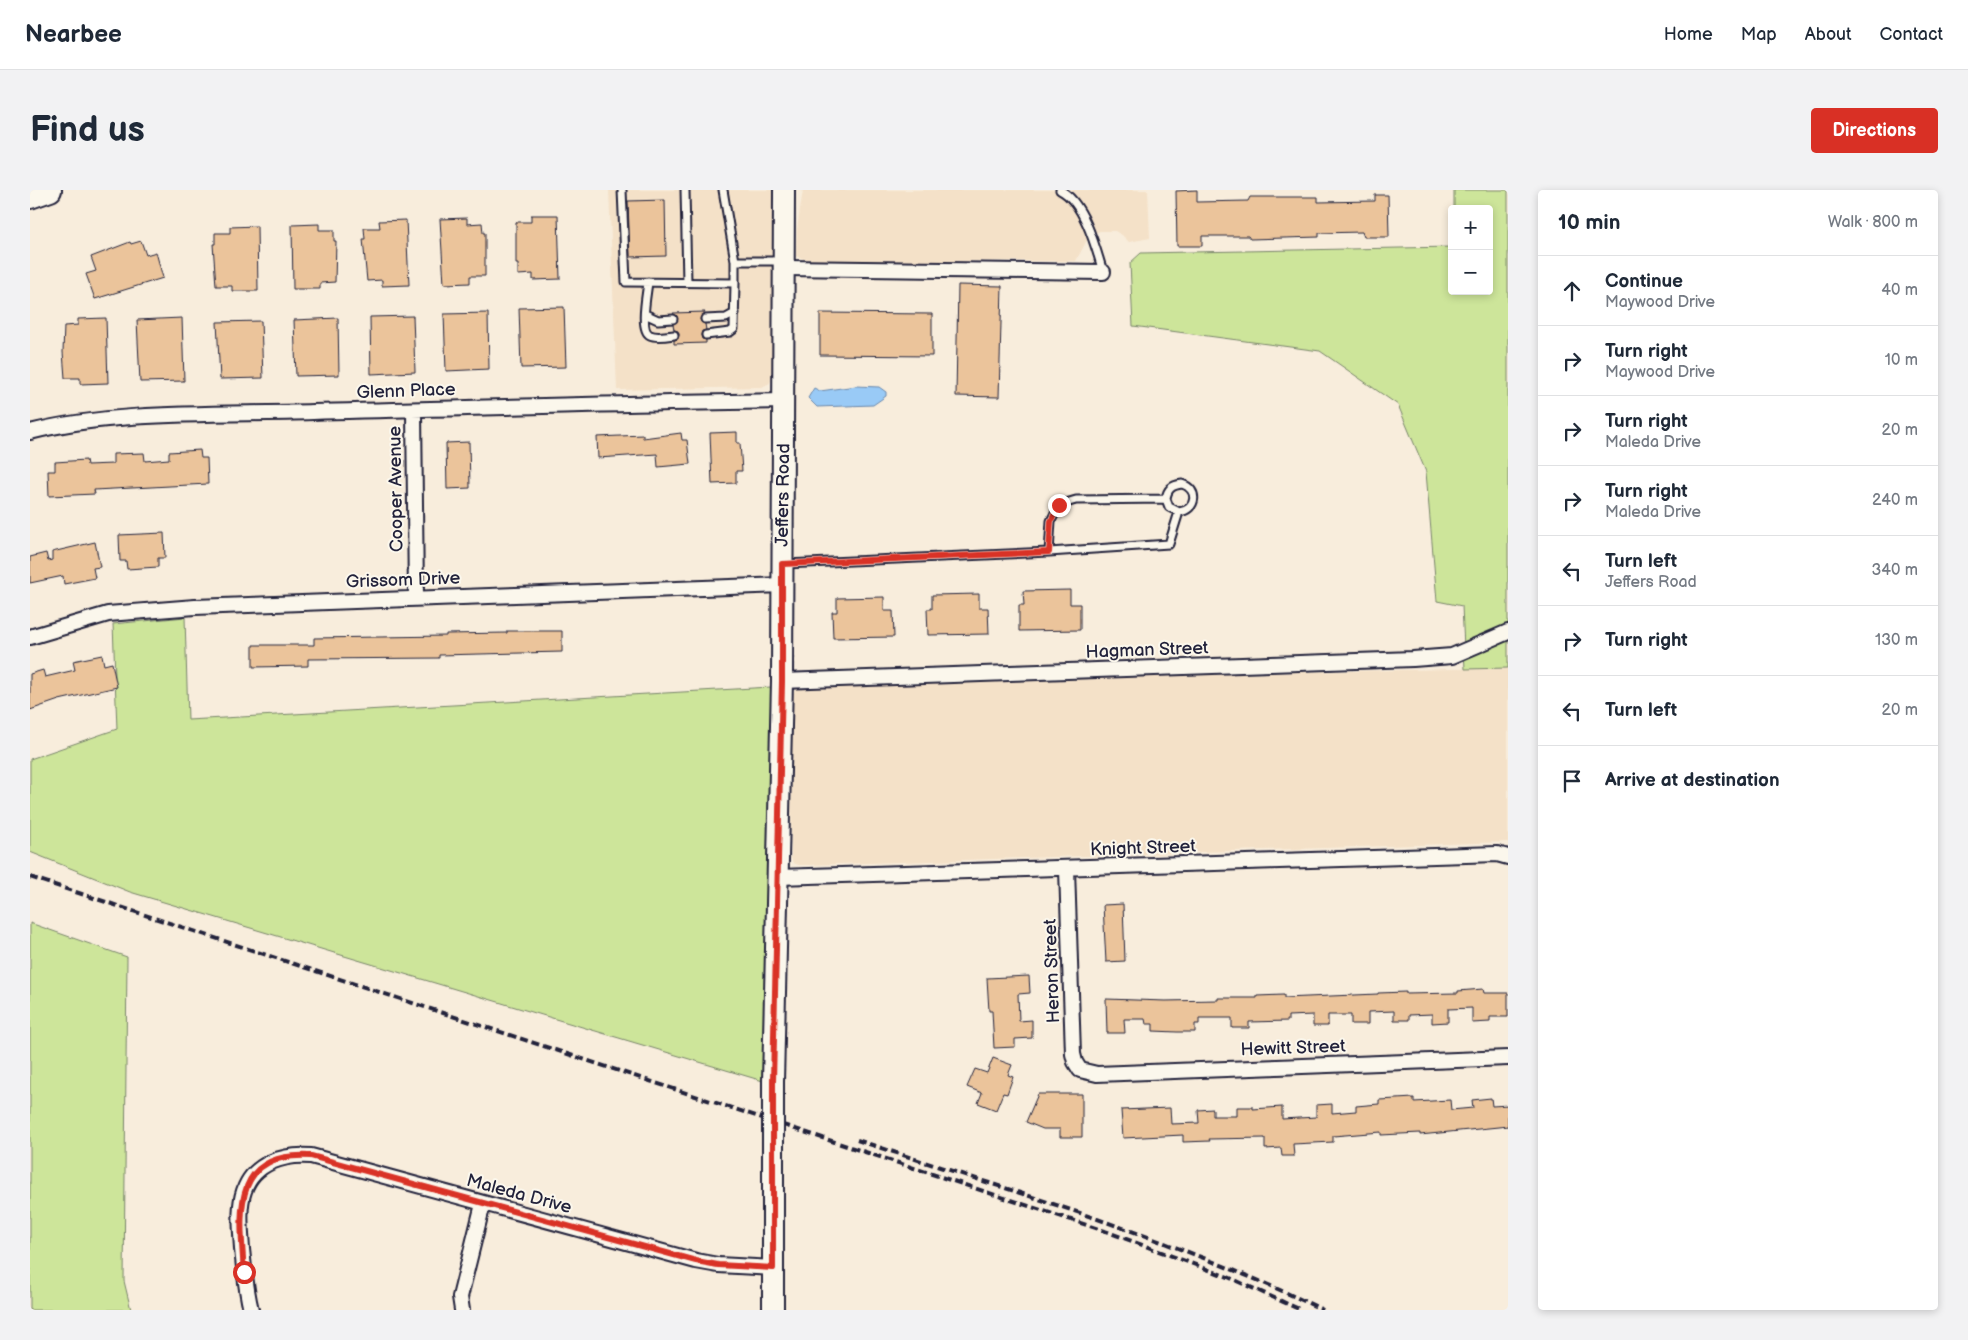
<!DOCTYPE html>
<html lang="en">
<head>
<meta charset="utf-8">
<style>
  :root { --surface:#fff; --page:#f2f2f3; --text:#1f2937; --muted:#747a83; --line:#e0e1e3; --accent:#d93025 }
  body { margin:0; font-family:"Balsamiq Sans",sans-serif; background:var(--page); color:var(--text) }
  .controls { position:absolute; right:15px; top:15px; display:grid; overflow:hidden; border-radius:5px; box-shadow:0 2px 8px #0003 }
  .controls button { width:45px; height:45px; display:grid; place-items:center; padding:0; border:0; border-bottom:1px solid var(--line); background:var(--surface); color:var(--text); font:25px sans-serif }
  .stop { position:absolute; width:15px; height:15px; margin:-11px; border:4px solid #d93025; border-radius:50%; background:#fff }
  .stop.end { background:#d93025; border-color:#fff; box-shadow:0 1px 5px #0008 }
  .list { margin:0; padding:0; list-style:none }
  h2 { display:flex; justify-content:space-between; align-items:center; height:65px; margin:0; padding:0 20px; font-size:21px }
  h2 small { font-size:16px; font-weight:400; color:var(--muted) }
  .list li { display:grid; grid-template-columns:32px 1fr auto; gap:15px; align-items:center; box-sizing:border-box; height:70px; padding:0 20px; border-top:1px solid var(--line) }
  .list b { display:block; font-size:19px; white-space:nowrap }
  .list p { margin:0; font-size:16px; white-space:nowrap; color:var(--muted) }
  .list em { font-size:16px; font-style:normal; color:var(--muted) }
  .icon { flex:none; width:28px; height:28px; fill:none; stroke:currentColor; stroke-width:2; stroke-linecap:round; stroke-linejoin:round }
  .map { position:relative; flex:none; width:1478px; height:1120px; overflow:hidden; border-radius:5px }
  header { display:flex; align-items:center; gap:30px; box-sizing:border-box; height:70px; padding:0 25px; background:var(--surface); border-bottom:1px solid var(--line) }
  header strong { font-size:24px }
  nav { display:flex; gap:28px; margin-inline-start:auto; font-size:18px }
  .intro { display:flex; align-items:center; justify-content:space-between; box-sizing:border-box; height:120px; padding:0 30px }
  h1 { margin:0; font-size:35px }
  .button { padding:12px 22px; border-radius:5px; background:var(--accent); color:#fff; font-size:18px; font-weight:700 }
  main { display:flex; gap:30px; padding:0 30px }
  aside { flex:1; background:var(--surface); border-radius:5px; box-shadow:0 2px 8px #0003 }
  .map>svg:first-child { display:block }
</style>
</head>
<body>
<header>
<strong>Nearbee</strong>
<nav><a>Home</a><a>Map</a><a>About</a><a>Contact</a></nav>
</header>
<div class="intro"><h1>Find us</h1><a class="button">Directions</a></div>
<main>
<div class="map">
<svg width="1478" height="1120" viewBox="0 0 1478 1120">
  <rect width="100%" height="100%" fill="#f8eddc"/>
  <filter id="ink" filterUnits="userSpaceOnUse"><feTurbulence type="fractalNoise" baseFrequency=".02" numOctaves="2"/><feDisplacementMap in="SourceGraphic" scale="10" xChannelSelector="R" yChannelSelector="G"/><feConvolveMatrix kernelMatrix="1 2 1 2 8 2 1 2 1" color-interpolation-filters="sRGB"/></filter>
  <g filter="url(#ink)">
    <path fill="#f4e1c8" d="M 579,0 L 742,0 L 744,36 L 743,184 L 740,193 L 732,197 L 587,200 Z
      M 773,0 L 1118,0 L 1120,48 L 1099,52 L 1092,45 L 1085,41 L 1070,41 L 1062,44 L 1057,50 L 1046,71 L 779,71 L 766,66 L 767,39 Z
      M 1478,478 L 1478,652 L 779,675 L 769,675 L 763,673 L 761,668 L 762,507 L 765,500 L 768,498 L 1270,482 Z"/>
    <path fill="#cde59a" stroke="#78846a" d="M 1424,0 L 1478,0 L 1478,478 L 1435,479 L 1432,416 L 1407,411 L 1396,282 L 1368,215 L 1290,161 L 1103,136 L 1100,73 L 1111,63 L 1422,57 L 1422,101 L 1459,101 L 1459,19 L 1424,19 Z
      M 155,427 L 158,530 L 741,497 L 733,891 L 100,702 L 0,662 L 0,569 L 87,539 L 83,434 Z
      M 0,733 L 97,767 L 94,1091 L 101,1120 L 0,1120 Z"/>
    <path fill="#99caf6" stroke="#6987ab" d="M 826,196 L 849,197 L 856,202 L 856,206 L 843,215 L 787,217 L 778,208 L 784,198 L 790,201 Z"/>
    <path fill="#ebc49b" stroke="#22223b" d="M 1167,0 L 1167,12 L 1218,11 L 1220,7 L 1288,7 L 1288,12 L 1345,11 L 1345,5 L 1358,5 L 1359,47 L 1334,47 L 1332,42 L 1289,43 L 1289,47 L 1220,49 L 1218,46 L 1172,46 L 1172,56 L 1147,56 L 1146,1 Z
      M 635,10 L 636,66 L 600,67 L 598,11 Z
      M 501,25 L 528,25 L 530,89 L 503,90 L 503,84 L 488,85 L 488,74 L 486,74 L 486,32 L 501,32 Z
      M 437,28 L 437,34 L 452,33 L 453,43 L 455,43 L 455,86 L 440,86 L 440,93 L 414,94 L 410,29 Z
      M 376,30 L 379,95 L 352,96 L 352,90 L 337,91 L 333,49 L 335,49 L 334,38 L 350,38 L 349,31 Z
      M 289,34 L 289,40 L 304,40 L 304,51 L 306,51 L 305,92 L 290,93 L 290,99 L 263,99 L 262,35 Z
      M 227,36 L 228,101 L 202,101 L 202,96 L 186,96 L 183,54 L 185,54 L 185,43 L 200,43 L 200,37 Z
      M 111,51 L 116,65 L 126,62 L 133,88 L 65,109 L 56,84 L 66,81 L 61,67 L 100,52 L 101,54 Z
      M 928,95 L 972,96 L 969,207 L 926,206 Z
      M 534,117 L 536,177 L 491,178 L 489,118 Z
      M 675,122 L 670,129 L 671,132 L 675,134 L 676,140 L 672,141 L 671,145 L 672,149 L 676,150 L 676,153 L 644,154 L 644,150 L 648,149 L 649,145 L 648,141 L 644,140 L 643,134 L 648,129 L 643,123 Z
      M 458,123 L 459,179 L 416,181 L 414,124 Z
      M 790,123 L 902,124 L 902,166 L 790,165 Z
      M 383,126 L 385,182 L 341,184 L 340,127 Z
      M 76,128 L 78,193 L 50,194 L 50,188 L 35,188 L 33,162 L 34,136 L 48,135 L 48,129 Z
      M 152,128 L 154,191 L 110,192 L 107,130 Z
      M 308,128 L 309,185 L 266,186 L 264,130 Z
      M 231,131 L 233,188 L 190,189 L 187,132 Z
      M 707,242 L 707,253 L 710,253 L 712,281 L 706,281 L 706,293 L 682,294 L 680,243 Z
      M 651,243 L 652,250 L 657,250 L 660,274 L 628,277 L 627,264 L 568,268 L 567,247 L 613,245 L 613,248 Z
      M 439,252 L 440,298 L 417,299 L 416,253 Z
      M 170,260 L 171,268 L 177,268 L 178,294 L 64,300 L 65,304 L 19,306 L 18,281 L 25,281 L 25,272 L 56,270 L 57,275 L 83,274 L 83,264 L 114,263 L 115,271 L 139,269 L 139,262 Z
      M 134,343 L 135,368 L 128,368 L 128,377 L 97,379 L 96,371 L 90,371 L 89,345 Z
      M 65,352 L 70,377 L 63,378 L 65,388 L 34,394 L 33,386 L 0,393 L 0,367 L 16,363 L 18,371 L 22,370 L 22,362 Z
      M 1040,400 L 1040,414 L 1050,414 L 1050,440 L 989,441 L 989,415 L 994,415 L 993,401 Z
      M 949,404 L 949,418 L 958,418 L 959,444 L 898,445 L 897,419 L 902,419 L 902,405 Z
      M 854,407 L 854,421 L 863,421 L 864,447 L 803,448 L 802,422 L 807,422 L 807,408 Z
      M 477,441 L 532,441 L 532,462 L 409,465 L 409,468 L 278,469 L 278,476 L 223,477 L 223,455 L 284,455 L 284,448 L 416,446 L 416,444 L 477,443 Z
      M 72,465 L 74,475 L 82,473 L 87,497 L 29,510 L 0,520 L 0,484 L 13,480 L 15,487 L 45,480 L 43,471 Z
      M 1093,714 L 1095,771 L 1076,772 L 1073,715 Z
      M 999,786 L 1000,803 L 988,804 L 989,831 L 1002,830 L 1002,848 L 985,849 L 985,857 L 964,858 L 962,821 L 959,821 L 957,788 Z
      M 1453,799 L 1454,803 L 1478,803 L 1478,827 L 1460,827 L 1460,832 L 1442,833 L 1442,818 L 1418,819 L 1418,832 L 1402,833 L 1402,824 L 1379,825 L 1379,830 L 1364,830 L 1364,821 L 1338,822 L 1338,834 L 1321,834 L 1321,825 L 1298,825 L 1298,836 L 1283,836 L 1283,825 L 1258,826 L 1258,831 L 1219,832 L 1219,838 L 1202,838 L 1202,828 L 1169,828 L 1169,834 L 1165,834 L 1165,842 L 1147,842 L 1123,841 L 1123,834 L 1116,834 L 1115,829 L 1094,829 L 1095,843 L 1077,843 L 1076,809 L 1135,811 L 1188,810 L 1188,808 L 1227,808 L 1227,806 L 1254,805 L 1254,808 L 1348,804 L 1348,803 L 1376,802 L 1376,804 L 1428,803 L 1428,801 Z
      M 963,868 L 982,875 L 978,885 L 983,887 L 977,904 L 973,903 L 966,920 L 948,913 L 952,903 L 937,897 L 945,879 L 957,883 Z
      M 1008,904 L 1052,904 L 1052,947 L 1030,947 L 1030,939 L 1013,939 L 996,932 Z
      M 1384,908 L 1384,912 L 1420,910 L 1421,920 L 1443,918 L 1442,910 L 1461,908 L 1462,916 L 1478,915 L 1478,936 L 1390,945 L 1390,943 L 1351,945 L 1351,942 L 1303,946 L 1303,952 L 1263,954 L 1264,966 L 1252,966 L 1251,958 L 1235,959 L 1235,948 L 1179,949 L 1180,951 L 1153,952 L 1153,945 L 1093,948 L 1091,920 L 1140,918 L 1141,934 L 1169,933 L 1168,920 L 1183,919 L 1183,926 L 1207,926 L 1207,917 L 1223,917 L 1223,919 L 1252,917 L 1252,929 L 1286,927 L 1286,915 L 1302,914 L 1302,923 L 1326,921 L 1326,916 L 1349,914 L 1349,910 Z"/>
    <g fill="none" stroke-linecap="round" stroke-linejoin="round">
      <g stroke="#22223b" stroke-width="11">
        <path id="lane" d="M 592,0 L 596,92 L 705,93 L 705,71 L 693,0
          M 655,0 L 657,92
          M 1030,0 C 1054,12 1066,58 1073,82
          M 705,71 L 751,71
          M 618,92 C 617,103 609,140 620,145 C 626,148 637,146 644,145
          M 615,124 L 628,130 L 643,129
          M 675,129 L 696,128 L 705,123
          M 676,145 L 700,142 L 704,139 L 705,93
          M 1136,309 C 1137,299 1142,295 1152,294 C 1169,299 1167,320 1149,322
          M 755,374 L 1019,362 L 1139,354 L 1149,322 L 1139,317 L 1136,309 L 1046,310 L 1029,315 L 1021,331 L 1019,362"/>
      </g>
      <g stroke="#22223b" stroke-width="18">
        <path id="street" d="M 754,78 L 1073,82
          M 384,220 L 386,408
          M 0,242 C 88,220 192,225 283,222 C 440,218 597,213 754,211
          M 0,447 L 78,424 L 165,417 L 752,395
          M 752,491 L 1383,469 L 1422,466 L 1478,442
          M 1037,679 L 1043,864 L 1045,872 L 1050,880 L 1067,884 L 1478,868
          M 748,687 L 1467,664 L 1478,667
          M 221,1120 C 216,1100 214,1079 212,1059 C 211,1041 208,1018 214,1001 C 224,972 255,964 281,966 L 666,1071 L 688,1075 L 743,1078
          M 432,1120 L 430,1107 L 453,1014"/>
      </g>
      <g stroke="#22223b" stroke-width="24">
        <path id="secondary" d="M 743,892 L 752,491 L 754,0
          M 743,1120 L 743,966"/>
      </g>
      <g stroke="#22223b" stroke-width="26">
        <path id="primary" d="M 0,7 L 20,0"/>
      </g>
      <use href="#lane" stroke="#fbf7ec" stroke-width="7"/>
      <use href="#street" stroke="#fbf7ec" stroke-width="14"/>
      <use href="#secondary" stroke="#fbf7ec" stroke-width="20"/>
      <use href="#primary" stroke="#fbf7ec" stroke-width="22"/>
      <path stroke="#22223b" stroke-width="4" stroke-dasharray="8 4" stroke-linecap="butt" d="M 0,687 L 1075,1041 L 1198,1087 L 1271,1120
        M 827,950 C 984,1002 1144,1048 1293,1120"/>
      <g stroke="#22223b" stroke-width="24" stroke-linecap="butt">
        <path id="secondary-bridge" d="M 743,892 L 743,966"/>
      </g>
      <use href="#secondary-bridge" stroke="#fbf7ec" stroke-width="20"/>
    </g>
  </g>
  <g fill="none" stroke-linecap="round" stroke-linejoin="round" filter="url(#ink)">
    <path stroke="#d93025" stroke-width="6" d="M 214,1082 C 210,1024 200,961 281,966 L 666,1071 L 688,1075 L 743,1078 L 743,892 L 752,491 L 752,374 L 1019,362 L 1021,331 L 1029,315"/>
  </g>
  <g text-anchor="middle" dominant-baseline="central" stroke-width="4" stroke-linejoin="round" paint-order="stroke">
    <g font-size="18" fill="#22223b" stroke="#fbf7ec">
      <text transform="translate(376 201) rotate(-2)">Glenn Place</text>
      <text transform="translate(366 299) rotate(-91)">Cooper Avenue</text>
      <text transform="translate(753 305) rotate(-89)">Jeffers Road</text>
      <text transform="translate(373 390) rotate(-2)">Grissom Drive</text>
      <text transform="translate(1117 460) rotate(-2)">Hagman Street</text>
      <text transform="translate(1113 658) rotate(-2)">Knight Street</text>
      <text transform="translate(1022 781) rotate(-92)">Heron Street</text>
      <text transform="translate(1263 858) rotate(-2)">Hewitt Street</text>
      <text transform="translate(489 1004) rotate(15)">Maleda Drive</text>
    </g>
  </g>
</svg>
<div class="controls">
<button>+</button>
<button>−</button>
</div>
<div class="stop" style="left:214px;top:1082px"></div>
<div class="stop end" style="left:1029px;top:315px"></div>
</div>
<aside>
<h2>10 min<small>Walk · 800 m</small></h2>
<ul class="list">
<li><svg class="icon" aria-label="ahead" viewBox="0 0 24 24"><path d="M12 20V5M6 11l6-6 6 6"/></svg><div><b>Continue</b><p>Maywood Drive</p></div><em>40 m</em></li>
<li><svg class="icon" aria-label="right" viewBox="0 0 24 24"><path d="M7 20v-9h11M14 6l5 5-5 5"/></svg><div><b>Turn right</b><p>Maywood Drive</p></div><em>10 m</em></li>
<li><svg class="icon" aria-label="right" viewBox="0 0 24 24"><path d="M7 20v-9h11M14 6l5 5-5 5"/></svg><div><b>Turn right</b><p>Maleda Drive</p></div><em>20 m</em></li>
<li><svg class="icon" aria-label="right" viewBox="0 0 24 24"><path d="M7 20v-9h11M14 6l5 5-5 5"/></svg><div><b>Turn right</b><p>Maleda Drive</p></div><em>240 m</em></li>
<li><svg class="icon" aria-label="left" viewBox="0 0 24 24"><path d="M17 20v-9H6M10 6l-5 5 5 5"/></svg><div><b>Turn left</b><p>Jeffers Road</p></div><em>340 m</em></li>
<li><svg class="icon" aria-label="right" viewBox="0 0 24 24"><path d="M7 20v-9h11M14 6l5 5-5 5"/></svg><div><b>Turn right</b></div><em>130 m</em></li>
<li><svg class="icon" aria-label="left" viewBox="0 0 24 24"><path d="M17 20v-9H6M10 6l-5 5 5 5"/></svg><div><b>Turn left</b></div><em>20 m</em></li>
<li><svg class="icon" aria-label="arrive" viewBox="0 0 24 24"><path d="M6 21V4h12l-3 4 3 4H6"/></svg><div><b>Arrive at destination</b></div></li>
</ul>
</aside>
</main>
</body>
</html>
